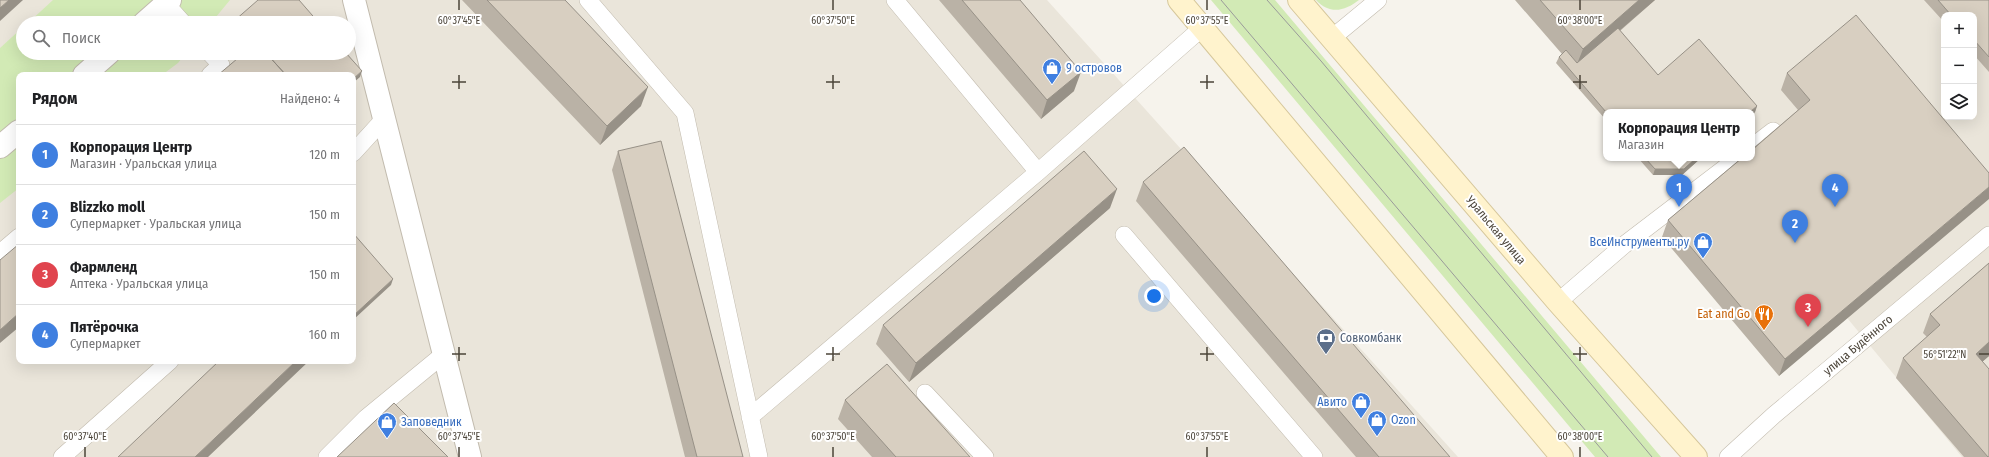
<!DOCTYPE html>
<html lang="ru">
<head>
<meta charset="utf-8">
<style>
  :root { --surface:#fff; --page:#f2f2f2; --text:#202124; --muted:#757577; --line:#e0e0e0; --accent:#fc3f1d }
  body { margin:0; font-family:"Fira Sans Condensed",sans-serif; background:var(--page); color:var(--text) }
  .controls { position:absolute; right:12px; top:12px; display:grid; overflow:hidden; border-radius:8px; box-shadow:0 4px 16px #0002 }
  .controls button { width:36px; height:36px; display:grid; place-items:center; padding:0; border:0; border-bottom:1px solid var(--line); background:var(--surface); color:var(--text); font:20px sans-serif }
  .you { position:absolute; left:1154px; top:296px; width:14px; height:14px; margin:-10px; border:3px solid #fff; border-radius:50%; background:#1a73e8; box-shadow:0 0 0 6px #1a73e833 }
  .badge { display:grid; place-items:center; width:26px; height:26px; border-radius:50%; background:var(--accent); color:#fff; font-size:13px; font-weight:700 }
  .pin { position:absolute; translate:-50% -33px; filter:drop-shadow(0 1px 2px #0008) }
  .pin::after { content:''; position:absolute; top:21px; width:14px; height:12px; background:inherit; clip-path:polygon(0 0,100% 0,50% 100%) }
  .popup { position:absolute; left:1603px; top:109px; width:152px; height:52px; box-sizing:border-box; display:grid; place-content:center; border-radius:8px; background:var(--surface); filter:drop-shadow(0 1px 3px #0005); font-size:13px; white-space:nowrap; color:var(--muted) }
  .popup b { font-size:15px; color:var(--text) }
  .popup::after { content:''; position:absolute; left:50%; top:100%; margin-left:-8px; border:8px solid transparent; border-top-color:var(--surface) }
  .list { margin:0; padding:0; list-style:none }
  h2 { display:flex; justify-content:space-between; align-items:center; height:52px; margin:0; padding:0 16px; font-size:17px }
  h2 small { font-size:13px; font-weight:400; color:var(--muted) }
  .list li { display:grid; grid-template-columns:26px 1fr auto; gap:12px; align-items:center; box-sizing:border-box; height:60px; padding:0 16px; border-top:1px solid var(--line) }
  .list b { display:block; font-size:15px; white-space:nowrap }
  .list p { margin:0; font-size:13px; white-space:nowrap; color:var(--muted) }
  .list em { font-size:13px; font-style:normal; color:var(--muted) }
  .icon { flex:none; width:22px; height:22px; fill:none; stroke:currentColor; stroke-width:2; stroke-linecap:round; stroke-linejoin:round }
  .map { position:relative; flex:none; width:1989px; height:457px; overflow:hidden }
  .search { position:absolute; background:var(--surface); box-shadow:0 4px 16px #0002; left:16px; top:16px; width:340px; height:44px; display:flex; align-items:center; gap:10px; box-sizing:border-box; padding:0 14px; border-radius:22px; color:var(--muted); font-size:15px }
  .panel { position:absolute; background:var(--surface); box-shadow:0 4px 16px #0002; left:16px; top:72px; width:340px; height:292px; border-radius:8px }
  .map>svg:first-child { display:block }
</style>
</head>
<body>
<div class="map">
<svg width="1989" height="457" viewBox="0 0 1989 457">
  <rect width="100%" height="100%" fill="#f6f3ec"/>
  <path fill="#eae5da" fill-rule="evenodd" d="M 0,0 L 1047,0 L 1458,457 L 0,457 ZM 23,23 L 349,23 L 349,53 L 23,53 ZM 19,75 L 353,75 L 353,361 L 19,361 Z
    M 1584,0 L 1989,0 L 1989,457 L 1962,457 L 1715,158 L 1752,158 L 1752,112 L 1677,112 ZM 1944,15 L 1974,15 L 1974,117 L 1944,117 Z"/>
  <path fill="#d2eab5" d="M 53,0 L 230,0 L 211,23 L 28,23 Z
    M 1211,0 L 1275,0 L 1661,457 L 1595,457 Z
    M 1316,0 L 1359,0 C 1345,11 1330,15 1316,0 Z
    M 23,27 L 23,53 L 186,53 L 178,63 L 162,75 L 19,75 L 19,188 L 0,203 L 0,48 Z"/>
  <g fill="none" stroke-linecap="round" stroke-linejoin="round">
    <g stroke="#c2bbae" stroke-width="18">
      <path id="service" d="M 588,0 L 685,113 L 759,457
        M 895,0 L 1038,172
        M 166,4 L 183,23
        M 1332,38 L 1378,0
        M 210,75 L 221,65 L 210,53
        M 1752,147 L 1773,131
        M 353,153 L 384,119
        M 1124,235 L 1314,457
        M 0,253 L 19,237
        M 1558,302 L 1624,245 L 1738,158
        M 925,393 L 985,457
        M 750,417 L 1038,172 L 1203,27
        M 62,457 L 170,361
        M 327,457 L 366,418 L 444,354
        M 1728,457 L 1774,415 L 1989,235"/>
    </g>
    <g stroke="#c2bbae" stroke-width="24">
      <path id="minor" d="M 354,0 L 470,457
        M 144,23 L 170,0
        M 84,75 L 109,53
        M 0,147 L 19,131"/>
    </g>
    <g stroke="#d6c79b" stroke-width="24">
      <path id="secondary" d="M 1179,0 L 1562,457
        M 1299,0 L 1558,302 L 1696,457"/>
    </g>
    <use href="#service" stroke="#fff" stroke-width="17"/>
    <use href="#minor" stroke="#fff" stroke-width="22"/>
    <use href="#secondary" stroke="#fff3cd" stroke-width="22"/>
    <path stroke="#9a9a9a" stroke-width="1" d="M 1221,0 L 1608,457
      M 1267,0 L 1321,61 L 1652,457"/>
  </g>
  <path fill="#bab2a6" d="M 462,0 L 565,0 L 641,106 L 600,145 Z
    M 939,0 L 1020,0 L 1074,91 L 1041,119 Z
    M 1515,0 L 1655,0 L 1620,31 L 1658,75 L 1757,106 L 1755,112 L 1752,115 L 1752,112 L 1606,112 L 1606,120 L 1556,63 L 1559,57 L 1562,54 Z
    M 1924,0 L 1989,0 L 1989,72 L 1974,55 L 1974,15 L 1944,15 L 1944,22 Z
    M 1787,73 L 1989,173 L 1779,376 L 1662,237 L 1668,220 L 1798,110 L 1781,90 Z
    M 618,151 L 743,457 L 685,457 L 612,170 Z
    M 1638,158 L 1701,158 L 1682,175 L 1653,175 Z
    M 1143,182 L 1450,457 L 1356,457 L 1136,201 Z
    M 1110,208 L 909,382 L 876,344 L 883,325 Z
    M 1989,263 L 1989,356 L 1982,362 L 1989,457 L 1964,457 L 1896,378 L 1903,358 L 1927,337 L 1923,333 L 1930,314 Z
    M 845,400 L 970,457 L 872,457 L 838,419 Z"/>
  <path fill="#979187" d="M 9,0 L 23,0 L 0,21 L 0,8 Z
    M 1639,0 L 1655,0 L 1575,69 L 1583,49 Z
    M 362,71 L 360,77 L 353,83 L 353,79 Z
    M 1081,72 L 1074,91 L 1041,119 L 1047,100 Z
    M 648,87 L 641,106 L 600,145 L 607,126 Z
    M 1757,106 L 1755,112 L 1752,115 L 1752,112 L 1750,112 Z
    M 1696,158 L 1701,158 L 1682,175 L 1653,175 L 1655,169 Z
    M 1989,187 L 1989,199 L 1779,376 L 1785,359 Z
    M 1117,189 L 1110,208 L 909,382 L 916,363 Z
    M 393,279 L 391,285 L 353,320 L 353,316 Z
    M 19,313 L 19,327 L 0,343 L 0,330 Z
    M 1989,342 L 1989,356 L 1968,374 L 1976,354 Z
    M 296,361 L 309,361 L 208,457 L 195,457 Z"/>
  <path fill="#d8cfc1" stroke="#979187" d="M 0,0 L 9,0 L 0,8 Z
    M 258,0 L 299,0 L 319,23 L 236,23 L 234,21 Z
    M 487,0 L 565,0 L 648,87 L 607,126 Z
    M 962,0 L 1020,0 L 1081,72 L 1047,100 Z
    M 1540,0 L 1639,0 L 1583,49 Z
    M 1938,0 L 1989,0 L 1989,57 L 1974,40 L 1974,15 L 1951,15 Z
    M 1856,15 L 1989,173 L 1989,187 L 1785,359 L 1668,220 L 1742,158 L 1752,158 L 1752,150 L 1810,100 L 1787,73 Z
    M 1618,28 L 1658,75 L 1699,39 L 1757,106 L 1750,112 L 1606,112 L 1559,57 L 1566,50 L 1577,63 Z
    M 244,53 L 266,53 L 286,75 L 218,75 Z
    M 266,53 L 346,53 L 362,71 L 353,79 L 353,75 L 286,75 Z
    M 661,141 L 743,457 L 697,457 L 618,151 Z
    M 1184,147 L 1450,457 L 1379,457 L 1143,182 Z
    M 1084,151 L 1117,189 L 916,363 L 883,325 Z
    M 1645,158 L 1696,158 L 1684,169 L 1655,169 Z
    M 353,233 L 393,279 L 353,316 Z
    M 19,244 L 19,313 L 0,330 L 0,260 Z
    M 1989,263 L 1989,342 L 1976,354 L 1989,369 L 1989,457 L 1988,457 L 1903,358 L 1940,325 L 1930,314 Z
    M 219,361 L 296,361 L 195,457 L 118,457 Z
    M 887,364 L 970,457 L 896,457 L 845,400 Z
    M 394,403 L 448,457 L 337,457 Z"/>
  <path fill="none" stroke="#4b4439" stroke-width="1.5" d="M 459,0 L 459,10M 833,0 L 833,10M 1207,0 L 1207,10M 1580,0 L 1580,10M 459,75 L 459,89M 833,75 L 833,89M 1207,75 L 1207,89M 1580,75 L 1580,89M 452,82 L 466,82M 826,82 L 840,82M 1200,82 L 1214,82M 1573,82 L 1587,82M 459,347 L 459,361M 833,347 L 833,361M 1207,347 L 1207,361M 1580,347 L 1580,361M 452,354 L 466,354M 826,354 L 840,354M 1200,354 L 1214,354M 1573,354 L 1587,354M 1979,354 L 1989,354M 85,447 L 85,457M 459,447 L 459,457M 833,447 L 833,457M 1207,447 L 1207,457M 1580,447 L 1580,457"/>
  <defs>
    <g id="shop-pin" transform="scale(1)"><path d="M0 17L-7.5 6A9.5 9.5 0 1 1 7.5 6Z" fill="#3f7fe0" stroke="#fff"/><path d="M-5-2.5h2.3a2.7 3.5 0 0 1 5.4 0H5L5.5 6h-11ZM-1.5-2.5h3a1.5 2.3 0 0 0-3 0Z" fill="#fff"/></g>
    <g id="restaurant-pin" transform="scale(1)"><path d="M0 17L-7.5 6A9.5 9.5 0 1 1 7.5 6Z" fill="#e8710a" stroke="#fff"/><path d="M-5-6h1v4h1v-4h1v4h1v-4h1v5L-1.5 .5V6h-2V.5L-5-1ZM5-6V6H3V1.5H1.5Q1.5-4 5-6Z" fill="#fff"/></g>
    <g id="bank-pin" transform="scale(1)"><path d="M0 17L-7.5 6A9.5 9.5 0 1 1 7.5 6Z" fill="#5c6f8a" stroke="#fff"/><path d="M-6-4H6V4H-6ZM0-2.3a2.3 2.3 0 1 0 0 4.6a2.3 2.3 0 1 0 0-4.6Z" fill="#fff"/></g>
  </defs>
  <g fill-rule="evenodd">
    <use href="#shop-pin" x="1052" y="68"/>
    <use href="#shop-pin" x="1703" y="242"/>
    <use href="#restaurant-pin" x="1764" y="314"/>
    <use href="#bank-pin" x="1326" y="338"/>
    <use href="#shop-pin" x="1361" y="402"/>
    <use href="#shop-pin" x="1377" y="420"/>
    <use href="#shop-pin" x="387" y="422"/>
  </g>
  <g text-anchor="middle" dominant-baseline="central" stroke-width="4" stroke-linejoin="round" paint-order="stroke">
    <g font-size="12" fill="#366cbe" stroke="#fff" text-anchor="start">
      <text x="1066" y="68">9 островов</text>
      <text x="1689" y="242" text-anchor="end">ВсеИнструменты.ру</text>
      <text x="1347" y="402" text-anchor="end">Авито</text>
      <text x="1391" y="420">Ozon</text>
      <text x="401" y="422">Заповедник</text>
    </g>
    <g font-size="12" fill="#4b4439" stroke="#fff">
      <text transform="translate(1496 230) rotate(50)">Уральская улица</text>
      <text transform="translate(1858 345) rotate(-40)">улица Будённого</text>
    </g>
    <g font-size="12" fill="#c56008" stroke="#fff" text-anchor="end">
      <text x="1750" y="314">Eat and Go</text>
    </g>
    <g font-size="12" fill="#4e5e75" stroke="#fff" text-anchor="start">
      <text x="1340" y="338">Совкомбанк</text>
    </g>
  </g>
  <g font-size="10" text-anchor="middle" fill="#4b4439" stroke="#fff" stroke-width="4" stroke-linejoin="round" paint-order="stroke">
    <text x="459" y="24">60°37'45"E</text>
    <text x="833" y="24">60°37'50"E</text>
    <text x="1207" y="24">60°37'55"E</text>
    <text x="1580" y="24">60°38'00"E</text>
    <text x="1945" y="358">56°51'22"N</text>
    <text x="85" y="440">60°37'40"E</text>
    <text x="459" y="440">60°37'45"E</text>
    <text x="833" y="440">60°37'50"E</text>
    <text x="1207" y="440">60°37'55"E</text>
    <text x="1580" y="440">60°38'00"E</text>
  </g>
</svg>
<div class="controls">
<button>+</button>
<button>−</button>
<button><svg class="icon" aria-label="layers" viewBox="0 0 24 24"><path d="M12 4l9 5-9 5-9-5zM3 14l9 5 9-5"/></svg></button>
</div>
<div class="you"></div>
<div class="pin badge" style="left:1679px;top:207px;background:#3f7fe0">1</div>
<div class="popup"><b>Корпорация Центр</b>Магазин</div>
<div class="pin badge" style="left:1795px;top:243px;background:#3f7fe0">2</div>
<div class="pin badge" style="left:1808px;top:327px;background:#e0444e">3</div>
<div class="pin badge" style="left:1835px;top:207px;background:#3f7fe0">4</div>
<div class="search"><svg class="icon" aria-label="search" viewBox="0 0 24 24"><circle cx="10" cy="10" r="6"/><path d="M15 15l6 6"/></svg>Поиск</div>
<section class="panel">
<h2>Рядом<small>Найдено: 4</small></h2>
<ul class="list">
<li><span class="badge" style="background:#3f7fe0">1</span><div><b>Корпорация Центр</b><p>Магазин · Уральская улица</p></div><em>120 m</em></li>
<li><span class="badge" style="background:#3f7fe0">2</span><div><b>Blizzko moll</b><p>Супермаркет · Уральская улица</p></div><em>150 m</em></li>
<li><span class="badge" style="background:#e0444e">3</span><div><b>Фармленд</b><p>Аптека · Уральская улица</p></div><em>150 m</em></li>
<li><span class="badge" style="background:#3f7fe0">4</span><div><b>Пятёрочка</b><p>Супермаркет</p></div><em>160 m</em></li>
</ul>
</section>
</div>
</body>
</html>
